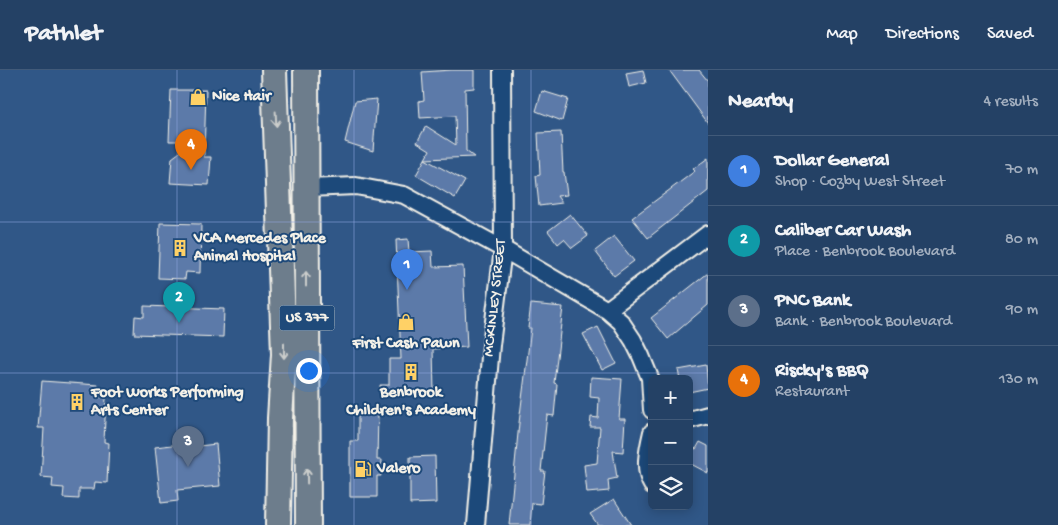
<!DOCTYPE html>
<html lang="en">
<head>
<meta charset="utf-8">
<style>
  :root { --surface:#244165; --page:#2c486b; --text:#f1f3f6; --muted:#a3afbf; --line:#415a79; --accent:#8bbbb9 }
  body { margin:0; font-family:"Gochi Hand",sans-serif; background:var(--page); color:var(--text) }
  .controls { position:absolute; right:15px; bottom:15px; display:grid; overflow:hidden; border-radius:8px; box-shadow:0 2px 12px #0003 }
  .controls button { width:45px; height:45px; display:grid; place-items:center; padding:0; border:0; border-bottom:1px solid var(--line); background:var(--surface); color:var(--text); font:25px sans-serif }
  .you { position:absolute; left:308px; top:300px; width:18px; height:18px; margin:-12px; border:4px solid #fff; border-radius:50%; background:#1a73e8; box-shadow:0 0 0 8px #1a73e833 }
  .badge { display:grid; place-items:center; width:32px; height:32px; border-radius:50%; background:var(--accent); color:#fff; font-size:16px; font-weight:700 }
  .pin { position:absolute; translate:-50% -41px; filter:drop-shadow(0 1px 2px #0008) }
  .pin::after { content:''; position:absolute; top:26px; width:18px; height:15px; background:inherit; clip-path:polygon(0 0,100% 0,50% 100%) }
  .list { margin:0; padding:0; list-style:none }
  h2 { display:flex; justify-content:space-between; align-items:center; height:65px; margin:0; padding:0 20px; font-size:21px }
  h2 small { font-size:16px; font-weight:400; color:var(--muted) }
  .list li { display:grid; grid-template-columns:32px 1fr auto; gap:15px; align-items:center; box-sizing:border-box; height:70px; padding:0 20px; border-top:1px solid var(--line) }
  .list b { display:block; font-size:19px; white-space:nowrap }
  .list p { margin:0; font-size:16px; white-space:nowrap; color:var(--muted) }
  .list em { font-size:16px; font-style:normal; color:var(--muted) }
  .icon { flex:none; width:28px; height:28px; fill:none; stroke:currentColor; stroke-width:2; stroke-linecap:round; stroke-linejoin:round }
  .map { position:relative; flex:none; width:708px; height:455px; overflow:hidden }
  header { display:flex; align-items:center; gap:30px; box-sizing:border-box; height:70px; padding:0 25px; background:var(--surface); border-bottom:1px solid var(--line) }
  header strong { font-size:24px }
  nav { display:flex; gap:28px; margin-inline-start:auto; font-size:18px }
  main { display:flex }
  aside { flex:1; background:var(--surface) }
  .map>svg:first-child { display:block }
</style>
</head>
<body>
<header>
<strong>Pathlet</strong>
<nav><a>Map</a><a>Directions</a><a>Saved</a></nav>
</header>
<main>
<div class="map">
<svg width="708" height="455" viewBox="0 0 708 455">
  <rect width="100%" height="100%" fill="#305787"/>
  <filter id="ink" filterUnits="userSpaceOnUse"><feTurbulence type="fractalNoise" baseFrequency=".02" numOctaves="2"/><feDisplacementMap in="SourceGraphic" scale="10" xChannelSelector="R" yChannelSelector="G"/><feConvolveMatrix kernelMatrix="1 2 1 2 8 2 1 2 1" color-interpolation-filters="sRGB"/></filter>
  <g filter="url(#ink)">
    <path fill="#5c7aa9" stroke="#f4f1e8" d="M 452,0 L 474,0 L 474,18 L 465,19 L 466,81 L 474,87 L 425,89 L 430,80 L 417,72 L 426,56 L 456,75 L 455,46 L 420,48 L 419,31 L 424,30 L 422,2 Z
      M 643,0 L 646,13 L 629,17 L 626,3 Z
      M 669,0 L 699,0 L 708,11 L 708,53 Z
      M 171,20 L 206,20 L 204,87 L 211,87 L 209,115 L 170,113 L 172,88 L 195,71 L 169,71 Z
      M 542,21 L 568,29 L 562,51 L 536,41 Z
      M 377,29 L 373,81 L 345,72 L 355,31 Z
      M 561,62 L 563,102 L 564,102 L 567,125 L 557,126 L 562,133 L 539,136 L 536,106 L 540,105 L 538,63 Z
      M 708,88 L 708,121 L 648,168 L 632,148 L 695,101 L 693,99 Z
      M 425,89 L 465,111 L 455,128 L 416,105 Z
      M 570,144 L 588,166 L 572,178 L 564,169 L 558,174 L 548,161 Z
      M 160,153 L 201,154 L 200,203 L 186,202 L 185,209 L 158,208 Z
      M 614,166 L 634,191 L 614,206 L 595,181 Z
      M 408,169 L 409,182 L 432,181 L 433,197 L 463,196 L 467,277 L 433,279 L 434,323 L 381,324 L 380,315 L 389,315 L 389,289 L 401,289 L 396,170 Z
      M 708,203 L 708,235 L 668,269 L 651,248 Z
      M 531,234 L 563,237 L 554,313 L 557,314 L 554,346 L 547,345 L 541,401 L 545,401 L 541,434 L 532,433 L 530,455 L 509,455 L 519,353 L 531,258 L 528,258 Z
      M 144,236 L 224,239 L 223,267 L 134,264 L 135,246 L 144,247 Z
      M 598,257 L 616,293 L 602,300 L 583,264 Z
      M 706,295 L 708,318 L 689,322 L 689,309 L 680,309 L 678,300 Z
      M 591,307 L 622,309 L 619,349 L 625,349 L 623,382 L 613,381 L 617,408 L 608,410 L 609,421 L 587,423 L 584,395 L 597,393 L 600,357 L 590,357 L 591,347 L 598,348 L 599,328 L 590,327 Z
      M 42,311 L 98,315 L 97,327 L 106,327 L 104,372 L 109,373 L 107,413 L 95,412 L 94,419 L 79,419 L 79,429 L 63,428 L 64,418 L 52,417 L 53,408 L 41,407 L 44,358 L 38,358 Z
      M 378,344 L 377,390 L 382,390 L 381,406 L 377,406 L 377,427 L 350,427 L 350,371 L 358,371 L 358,345 Z
      M 198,372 L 199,376 L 216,374 L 220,416 L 177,420 L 178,431 L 161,433 L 155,377 Z
      M 700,372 L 708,376 L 708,403 L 689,393 L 689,376 L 696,379 Z
      M 435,386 L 436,433 L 410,434 L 410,387 Z
      M 614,429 L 631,455 L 598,455 L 590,444 Z"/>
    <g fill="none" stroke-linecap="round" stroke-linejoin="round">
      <g stroke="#f4f1e8" stroke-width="20">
        <path id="minor" d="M 307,118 L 356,116 L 404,125 L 503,179 L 607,240 L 621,252 L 633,270 L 641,286 L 650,308 L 652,340
          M 607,240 L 708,164
          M 689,350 L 708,345
          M 652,362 C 648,379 643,400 652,415
          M 476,455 L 491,275 L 503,179 L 502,0"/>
      </g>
      <g stroke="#f4f1e8" stroke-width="28">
        <path id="highway" d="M 274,0 L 284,284 L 280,348 L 278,455
          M 306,0 L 308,455"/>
      </g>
      <use href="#minor" stroke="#1f4a7a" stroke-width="16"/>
      <use href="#highway" stroke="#6d7d8c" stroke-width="24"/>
    </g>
    <defs><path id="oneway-shaft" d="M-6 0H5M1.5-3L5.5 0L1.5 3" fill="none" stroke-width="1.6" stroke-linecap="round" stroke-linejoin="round" transform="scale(1.25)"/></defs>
    <g stroke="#cccecc">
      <use href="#oneway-shaft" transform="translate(276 49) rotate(87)"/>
      <use href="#oneway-shaft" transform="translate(306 209) rotate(-90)"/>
      <use href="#oneway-shaft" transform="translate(284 281) rotate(90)"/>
      <use href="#oneway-shaft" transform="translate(307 406) rotate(-91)"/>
    </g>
  </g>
  <path fill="none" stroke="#93a8e1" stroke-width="1" stroke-opacity="0.55" d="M 177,0 L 177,455M 354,0 L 354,455M 531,0 L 531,455M 0,152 L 708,152M 0,303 L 708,303"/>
  <defs>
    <g id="shop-bare" transform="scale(1.35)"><path d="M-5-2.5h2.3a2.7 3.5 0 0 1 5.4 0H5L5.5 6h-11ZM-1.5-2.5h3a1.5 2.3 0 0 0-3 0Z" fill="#ffd166" stroke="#1f4a7a" stroke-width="2.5" paint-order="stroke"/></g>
    <g id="building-bare" transform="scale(1.35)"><path d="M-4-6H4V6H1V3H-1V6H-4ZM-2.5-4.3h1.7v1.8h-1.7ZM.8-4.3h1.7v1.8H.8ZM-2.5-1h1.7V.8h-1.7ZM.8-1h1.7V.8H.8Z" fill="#ffd166" stroke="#1f4a7a" stroke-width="2.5" paint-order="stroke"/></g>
    <g id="fuel-bare" transform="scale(1.35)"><path d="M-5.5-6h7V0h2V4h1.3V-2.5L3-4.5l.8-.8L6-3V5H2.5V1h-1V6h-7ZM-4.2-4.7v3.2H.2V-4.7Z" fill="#ffd166" stroke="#1f4a7a" stroke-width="2.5" paint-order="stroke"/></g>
  </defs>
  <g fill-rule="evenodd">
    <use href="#shop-bare" x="198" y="27"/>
    <use href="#building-bare" x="180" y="178"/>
    <use href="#shop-bare" x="406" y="252"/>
    <use href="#building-bare" x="411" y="302"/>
    <use href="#building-bare" x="77" y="332"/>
    <use href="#fuel-bare" x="363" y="399"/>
  </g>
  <g text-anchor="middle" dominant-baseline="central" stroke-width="4" stroke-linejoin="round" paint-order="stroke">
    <rect fill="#1f4a7a" stroke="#b4bfc7" stroke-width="1" x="279.5" y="235.5" width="55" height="25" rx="4"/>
    <g font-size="15" font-weight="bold" fill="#f4f1e8">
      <text x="307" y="248">US 377</text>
    </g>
    <g font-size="16" font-weight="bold" fill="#f4f1e8" stroke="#1f4a7a" text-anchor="start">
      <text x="212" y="27">Nice Hair</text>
      <text x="194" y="169">VCA Mercedes Place<tspan x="194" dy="18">Animal Hospital</tspan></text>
      <text x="406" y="274" text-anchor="middle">First Cash Pawn</text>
      <text x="91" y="323">Foot Works Performing<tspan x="91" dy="18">Arts Center</tspan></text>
      <text x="411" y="323" text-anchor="middle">Benbrook<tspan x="411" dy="18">Children's Academy</tspan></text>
      <text x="377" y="399">Valero</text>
    </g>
    <g font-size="16" fill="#f4f1e8" stroke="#1f4a7a">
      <text transform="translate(496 228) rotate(-84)">MCKINLEY STREET</text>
    </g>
  </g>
</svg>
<div class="controls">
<button>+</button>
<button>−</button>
<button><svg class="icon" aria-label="layers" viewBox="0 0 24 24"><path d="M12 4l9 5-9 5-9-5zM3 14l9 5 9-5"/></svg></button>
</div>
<div class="you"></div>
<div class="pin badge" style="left:407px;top:220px;background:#3f7fe0">1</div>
<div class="pin badge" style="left:179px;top:253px;background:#0f9aa8">2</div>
<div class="pin badge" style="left:188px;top:397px;background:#5c6f8a">3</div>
<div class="pin badge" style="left:191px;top:100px;background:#e8710a">4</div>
</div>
<aside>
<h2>Nearby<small>4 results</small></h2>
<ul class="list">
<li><span class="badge" style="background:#3f7fe0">1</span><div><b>Dollar General</b><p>Shop · Cozby West Street</p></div><em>70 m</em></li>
<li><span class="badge" style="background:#0f9aa8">2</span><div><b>Caliber Car Wash</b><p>Place · Benbrook Boulevard</p></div><em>80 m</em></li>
<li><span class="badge" style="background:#5c6f8a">3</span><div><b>PNC Bank</b><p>Bank · Benbrook Boulevard</p></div><em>90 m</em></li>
<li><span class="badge" style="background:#e8710a">4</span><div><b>Riscky's BBQ</b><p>Restaurant</p></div><em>130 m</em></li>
</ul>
</aside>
</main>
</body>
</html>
